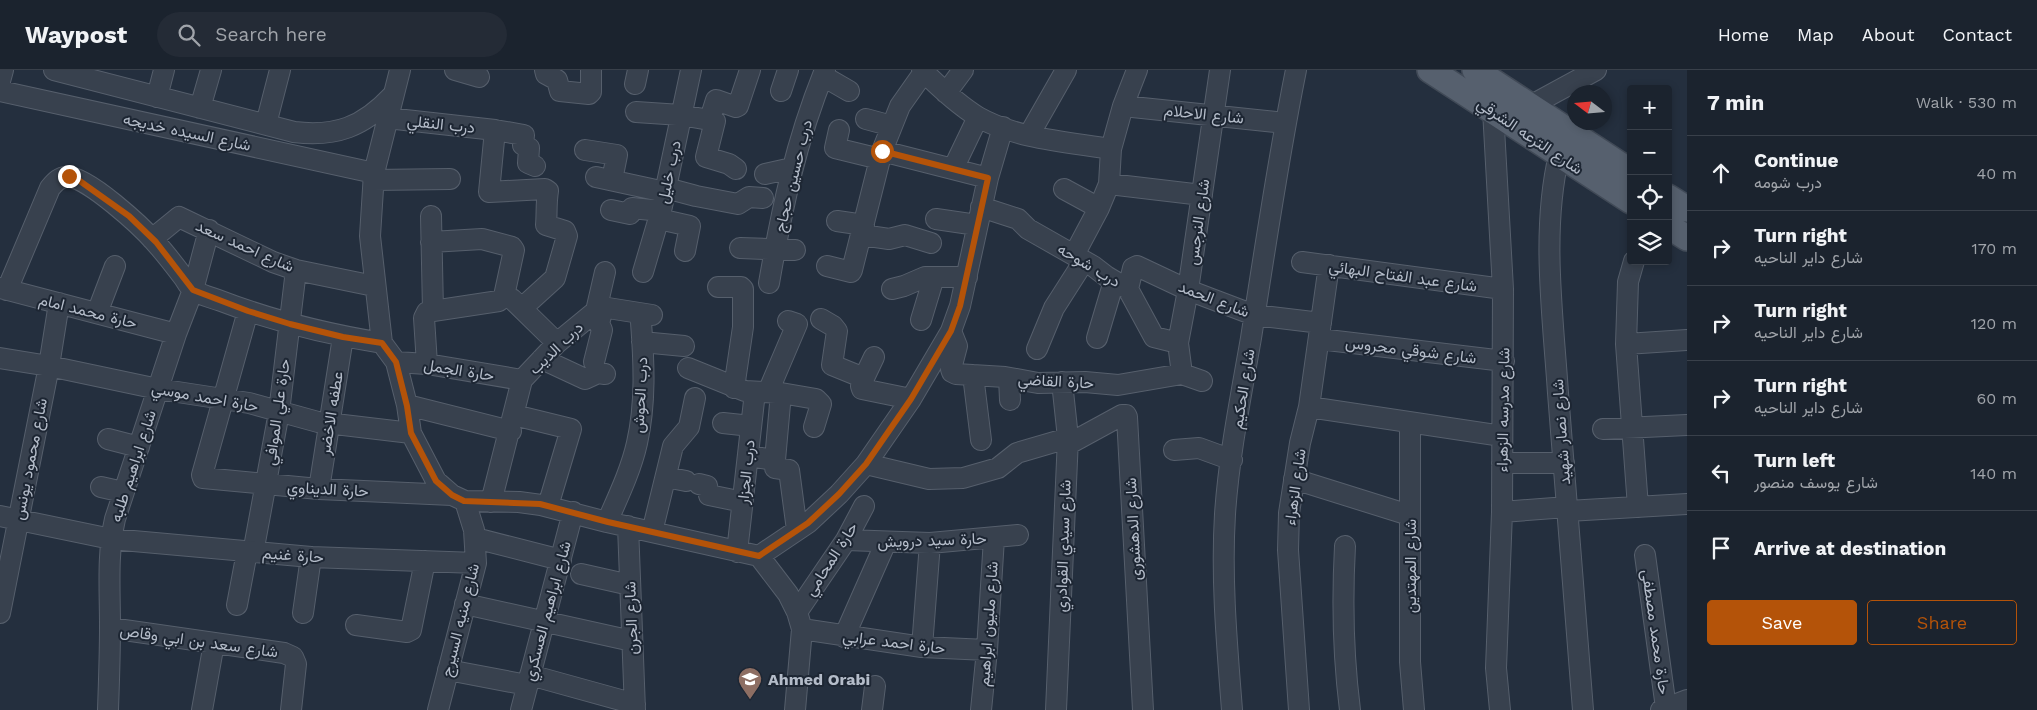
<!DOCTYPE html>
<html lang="en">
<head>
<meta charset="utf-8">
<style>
  :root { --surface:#1b232e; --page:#242b36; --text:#f1f3f6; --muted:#a0a4aa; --line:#39404a; --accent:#b45309 }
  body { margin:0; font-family:"Work Sans",Vazirmatn,sans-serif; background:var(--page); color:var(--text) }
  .controls { position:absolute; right:15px; top:15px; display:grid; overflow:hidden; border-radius:5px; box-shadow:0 2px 8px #0003 }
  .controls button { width:45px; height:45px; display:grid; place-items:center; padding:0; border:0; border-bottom:1px solid var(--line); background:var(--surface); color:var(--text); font:25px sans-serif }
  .compass { position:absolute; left:1567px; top:15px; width:45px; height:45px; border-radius:50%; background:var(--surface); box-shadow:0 2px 8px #0003; rotate:286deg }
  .stop { position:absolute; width:15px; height:15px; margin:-11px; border:4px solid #b45309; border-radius:50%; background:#fff }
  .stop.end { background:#b45309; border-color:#fff; box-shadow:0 1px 5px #0008 }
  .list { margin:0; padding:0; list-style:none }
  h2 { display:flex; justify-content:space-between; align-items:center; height:65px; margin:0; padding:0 20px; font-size:21px }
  h2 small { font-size:16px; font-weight:400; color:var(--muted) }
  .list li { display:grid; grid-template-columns:32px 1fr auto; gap:15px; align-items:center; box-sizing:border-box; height:75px; padding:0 20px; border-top:1px solid var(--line) }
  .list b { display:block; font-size:19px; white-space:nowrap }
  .list p { margin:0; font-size:16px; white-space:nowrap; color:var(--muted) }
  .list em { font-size:16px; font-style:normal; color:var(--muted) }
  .actions { display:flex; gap:10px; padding:15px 20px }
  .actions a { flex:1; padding:11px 0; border:1px solid var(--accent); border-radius:5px; text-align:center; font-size:18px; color:var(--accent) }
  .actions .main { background:var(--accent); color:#fff }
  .icon { flex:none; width:28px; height:28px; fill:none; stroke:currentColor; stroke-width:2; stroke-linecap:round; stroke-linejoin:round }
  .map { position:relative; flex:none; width:1687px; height:640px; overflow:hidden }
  header { display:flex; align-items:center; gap:30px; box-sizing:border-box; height:70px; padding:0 25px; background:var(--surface); border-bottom:1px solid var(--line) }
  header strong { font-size:24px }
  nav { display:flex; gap:28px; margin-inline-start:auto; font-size:18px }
  .search { width:350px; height:45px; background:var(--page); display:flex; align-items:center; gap:12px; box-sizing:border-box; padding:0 18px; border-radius:28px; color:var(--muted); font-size:19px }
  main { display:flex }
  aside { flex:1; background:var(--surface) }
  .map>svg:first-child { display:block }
</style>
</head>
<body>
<header>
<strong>Waypost</strong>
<div class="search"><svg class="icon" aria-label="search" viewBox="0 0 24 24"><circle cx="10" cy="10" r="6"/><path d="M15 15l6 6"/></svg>Search here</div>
<nav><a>Home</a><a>Map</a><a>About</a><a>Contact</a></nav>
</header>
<main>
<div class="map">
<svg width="1687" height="640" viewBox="0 0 1687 640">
  <rect width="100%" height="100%" fill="#242f3e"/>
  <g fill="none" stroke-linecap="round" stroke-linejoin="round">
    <g stroke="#565f6c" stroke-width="22">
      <path id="minor" d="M 54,0 L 294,62 C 336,67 363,57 392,26
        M 400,0 L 374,103 L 370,166 L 382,273 L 396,292 L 407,335 L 411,363 L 436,411 L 452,425 L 465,431 L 519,432 L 541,435 L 607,452 L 759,486 L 808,453 L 839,424 L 866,394 L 911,329 L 951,261 L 960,236 L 988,108 L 1003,57
        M 455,0 L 479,7
        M 545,0 L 546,4 L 557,10 L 560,21 L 589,24 L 591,22 L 591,0
        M 922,0 C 939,17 957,34 978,47 C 1017,69 1068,72 1111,79
        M 823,6 L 849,21
        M 0,11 L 3,0
        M 635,14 L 638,0
        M 0,21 L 374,103
        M 781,21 L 788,0
        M 946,23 L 963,0
        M 157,27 L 164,0
        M 1123,36 L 1285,53
        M 1530,36 L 1596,0
        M 200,38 L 211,0
        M 1493,40 L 1503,219 L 1502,442 L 1496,598 L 1500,640
        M 636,42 L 681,45 L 715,51 L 706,87 L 729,94 L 736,99
        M 387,48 L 495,60 L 489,122 L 545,119 L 548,121 C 546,133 547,144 546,155 L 565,161 L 567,166 L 555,208 L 522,238
        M 710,49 L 716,30 L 736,37 L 738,36 L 750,0
        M 866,49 L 892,56
        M 266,54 L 280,0
        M 495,60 L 524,65 L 523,75 L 529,78 L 528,93 L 535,96
        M 839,60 L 835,78 L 880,89
        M 1029,65 L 1066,0
        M 585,80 L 617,85 L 612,110
        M 882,81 L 988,108
        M 1559,85 C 1541,161 1553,246 1558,323 C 1566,429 1575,534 1583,640
        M 953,99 L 978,47
        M 765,104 L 792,98
        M 596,107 L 665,122
        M 373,110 L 450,109
        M 1109,114 L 1202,125
        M 666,118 L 696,126 L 738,134 L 749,127 L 763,128
        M 1064,119 L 1099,138
        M 981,137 L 1018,149 L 1028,159 L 1093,196 L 1106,206 L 1128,219 L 1154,267 L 1178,273
        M 611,140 L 630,144 L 632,138 L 661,141
        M 659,149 L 690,156 L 685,181
        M 936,149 L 977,155
        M 837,151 L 864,155
        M 862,165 L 889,169 L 905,165 L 931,173
        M 152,169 L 179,147 L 273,192 L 296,200 L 374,216
        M 431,172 L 482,169 L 512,177 L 514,180 L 504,226 L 499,231 L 433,241
        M 740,178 L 795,180
        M 1074,185 L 1099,138 L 1109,114 L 1111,79 L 1123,36 L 1137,0
        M 1634,191 L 1628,212 L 1626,274 L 1638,437
        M 1302,192 L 1503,219
        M 827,196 L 851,202 L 852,200 L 882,81 L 900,36 L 924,2
        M 643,202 L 661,141 L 691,0
        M 769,213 C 782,138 796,71 825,0
        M 718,217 L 741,217 L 743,219 L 743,257 L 734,318
        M 0,218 L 176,264
        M 892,219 L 904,216 L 925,207 L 967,207
        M 1128,219 L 1133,198 L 1137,196 L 1188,220 L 1254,245 L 1321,253
        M 7,220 L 50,118 C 55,112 60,106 68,107 C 88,107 142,157 155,172 C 165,183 175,196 184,208 C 186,211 189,217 193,220 C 200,225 213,228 221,231 C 273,251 327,264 382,273
        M 512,229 L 557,273
        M 248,241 L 202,405 L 203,408 L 319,419 L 452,425
        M 596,241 L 605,202
        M 97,243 L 115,196
        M 821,249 L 833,256 L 837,261 L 832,295 L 864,308 L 861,316 L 862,319 L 911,329
        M 921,250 L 934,207
        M 951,261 L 957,276 L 951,299 L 952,302 L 956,304 L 1005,307 L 1038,313 L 1085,312 L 1118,315 L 1182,304 L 1202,311
        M 1097,268 L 1114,211
        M 1319,269 L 1504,291
        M 642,272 L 684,276
        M 1626,274 L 1687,270
        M 1037,279 L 1054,238 L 1084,191
        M 0,288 L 49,296 L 158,319 L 249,333 L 318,352 L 411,363
        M 542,289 L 585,309 L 598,303 L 605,304
        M 396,292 L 427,294 L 522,310
        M 594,292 L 602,260 L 599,253 L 603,239
        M 427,294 L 424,248 L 427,242 L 433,241 L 431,146
        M 688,298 L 745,321 L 781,323 L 816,329 L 821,334 L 814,357
        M 1182,304 L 1178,273 L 1188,220 L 1220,0
        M 973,305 L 981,370
        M 864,308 L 874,287
        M 1009,308 L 1010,330
        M 768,322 L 797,254 L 788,251
        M 407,335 L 511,361
        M 1309,337 L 1502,366
        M 514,345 L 571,359 L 548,436
        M 723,353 L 751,356
        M 1410,353 L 1410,592 L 1414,640
        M 1603,359 L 1687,355
        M 108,369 L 139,377
        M 1067,375 L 1122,345 L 1126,345 L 1127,347 L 1143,640
        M 1174,380 L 1199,378 L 1232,390
        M 748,386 L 775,390 L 775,398 L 789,400 L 797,460
        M 775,390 L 781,323
        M 1502,393 L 1564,393
        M 866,394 L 929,409 L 963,408 L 998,398 L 1017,383 L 1068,368
        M 666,407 L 686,411
        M 1294,409 L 1409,445
        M 699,414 L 707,416 L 709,425 L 743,432
        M 101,417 L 123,422
        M 319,419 L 343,267
        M 491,432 L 522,310 L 557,273 L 596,241 L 608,238 L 652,245
        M 1568,441 L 1687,434
        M 1502,442 L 1567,437
        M 0,446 L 111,469 L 311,487 L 476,493
        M 607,452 C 618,427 631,400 637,373 C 646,333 644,292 641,252
        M 628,456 L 635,640
        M 652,462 L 673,376 L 689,357 L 695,328
        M 475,468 L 561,490
        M 846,470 L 930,473 L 1018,465
        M 1345,476 C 1342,531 1343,585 1350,640
        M 737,482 L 755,322
        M 253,483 L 279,342 L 296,200
        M 1645,485 L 1666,638
        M 759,486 L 788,524 L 797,542 L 802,559 L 795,640
        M 581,504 L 630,515
        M 465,534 L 632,571
        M 237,535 L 247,482
        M 797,542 L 846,470 L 864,436
        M 0,543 L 49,296 L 59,233
        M 303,543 L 311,487
        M 356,555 L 407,562 L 411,560 L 425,491
        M 110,558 L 284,583 L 293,587 L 296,594 L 291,640
        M 802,559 L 922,577 L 987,580
        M 844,567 L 886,472
        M 922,577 L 930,473
        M 448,600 L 527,615
        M 530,605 L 635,634
        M 108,640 C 109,612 110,584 110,556 C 110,520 107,484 115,449 L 176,264 L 193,220 L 209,160
        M 202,640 L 214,573
        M 438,640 L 476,493 L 474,460 L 465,431
        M 521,640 L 573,442
        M 872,640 L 875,616
        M 981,640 L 987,580 L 994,468
        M 1056,640 L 1068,368 L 1062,312
        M 1232,640 C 1227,575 1221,509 1225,444 C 1229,385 1241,326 1251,268 C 1265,179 1278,89 1296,0
        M 1299,640 L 1288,480 L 1289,443 L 1300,373 L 1309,337 L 1329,195
        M 1661,640 L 1687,630"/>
    </g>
    <g stroke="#414a57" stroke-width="28">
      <path id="major" d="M 1430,0 L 1631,131
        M 1475,0 L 1631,102
        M 1668,127 L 1687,139
        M 1668,156 L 1687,168"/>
    </g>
    <use href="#minor" stroke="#38414e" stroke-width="20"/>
    <use href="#major" stroke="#56606e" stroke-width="25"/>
  </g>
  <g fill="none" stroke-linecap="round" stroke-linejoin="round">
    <path stroke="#b45309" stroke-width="6" d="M 69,106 L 77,109 L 129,146 L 156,172 L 193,220 L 248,241 L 290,254 L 343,267 L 382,273 L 396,292 L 407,336 L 411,363 L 436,411 L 452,425 L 464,431 L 540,434 L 608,452 L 759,486 L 808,453 L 839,424 L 866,394 L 911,329 L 951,261 L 960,236 L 988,108 L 882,81"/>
  </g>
  <defs>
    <g id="school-pin" transform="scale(1.25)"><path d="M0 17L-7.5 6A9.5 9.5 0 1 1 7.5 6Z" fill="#8d6e63" stroke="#1d2633"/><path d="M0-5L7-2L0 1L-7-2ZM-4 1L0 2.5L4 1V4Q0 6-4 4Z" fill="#fff"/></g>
  </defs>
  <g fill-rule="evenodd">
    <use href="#school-pin" x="750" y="609"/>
  </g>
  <g text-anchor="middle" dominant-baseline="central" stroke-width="4" stroke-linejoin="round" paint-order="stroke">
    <g font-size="16" fill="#b4bcc9" stroke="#1d2633">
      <text transform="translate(1204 44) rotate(6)">شارع الاحلام</text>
      <text transform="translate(441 54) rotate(6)">درب النقلي</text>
      <text transform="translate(187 62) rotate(12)">شارع السيده خديجه</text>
      <text transform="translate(1530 66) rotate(34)">شارع الترعه الشرقي</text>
      <text transform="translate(669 102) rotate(-78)">درب خليل</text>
      <text transform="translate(793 106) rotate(-76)">درب حسين حجاج</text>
      <text transform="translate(1198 152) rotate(-82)">شارع النرجس</text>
      <text transform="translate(245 176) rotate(24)">شارع احمد سعد</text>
      <text transform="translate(1089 195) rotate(31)">درب شوحه</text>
      <text transform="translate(1403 206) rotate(8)">شارع عبد الفتاح البهائي</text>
      <text transform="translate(1214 229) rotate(21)">شارع الحمد</text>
      <text transform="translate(88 241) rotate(14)">حارة محمد امام</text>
      <text transform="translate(556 278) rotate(-44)">درب الديب</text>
      <text transform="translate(1411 280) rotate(7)">شارع شوقي محروس</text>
      <text transform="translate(459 300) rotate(9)">حارة الجمل</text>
      <text transform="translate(1056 311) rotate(3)">حارة القاضي</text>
      <text transform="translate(1243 319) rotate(-81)">شارع الحكيم</text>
      <text transform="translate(640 325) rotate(-87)">درب الحوش</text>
      <text transform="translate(205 327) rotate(10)">حارة احمد موسي</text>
      <text transform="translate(1503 340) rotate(-89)">شارع مدرسه الزهراء</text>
      <text transform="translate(277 342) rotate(-82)">حارة علي الموافي</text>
      <text transform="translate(331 343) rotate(-81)">عطفه الاخضر</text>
      <text transform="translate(1561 362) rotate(-94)">شارع نصار شهيد</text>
      <text transform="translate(30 389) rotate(-79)">شارع محمود يونس</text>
      <text transform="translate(133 396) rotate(-72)">شارع ابراهيم طلبه</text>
      <text transform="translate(746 402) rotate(-84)">درب الجزار</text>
      <text transform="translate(1295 417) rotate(-82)">شارع الزهراء</text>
      <text transform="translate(328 419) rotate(3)">حارة الديناوي</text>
      <text transform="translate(1133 459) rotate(-93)">شارع الدهشورى</text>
      <text transform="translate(932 470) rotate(-2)">حارة سيد درويش</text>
      <text transform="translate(1063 476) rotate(-88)">شارع سيدي القوادري</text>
      <text transform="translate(293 485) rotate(4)">حارة غنيم</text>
      <text transform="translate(831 489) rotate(-57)">حارة المحامي</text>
      <text transform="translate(1410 496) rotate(-90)">شارع المهتدين</text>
      <text transform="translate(547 541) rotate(-75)">شارع ابراهيم العسكري</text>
      <text transform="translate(631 548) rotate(-92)">شارع الجرن</text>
      <text transform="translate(460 550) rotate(-76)">شارع منيه السيرج</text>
      <text transform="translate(988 554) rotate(-86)">شارع مليون ابراهيم</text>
      <text transform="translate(1656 562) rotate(82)">حارة محمد مصطفى</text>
      <text transform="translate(199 571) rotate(8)">شارع سعد بن ابي وقاص</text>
      <text transform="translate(894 572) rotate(7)">حارة احمد عرابي</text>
    </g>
    <g font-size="16" font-weight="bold" fill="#b4bcc9" stroke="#1d2633" text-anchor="start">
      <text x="768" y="609">Ahmed Orabi</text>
    </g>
  </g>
</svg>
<div class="controls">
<button>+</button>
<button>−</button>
<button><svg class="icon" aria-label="locate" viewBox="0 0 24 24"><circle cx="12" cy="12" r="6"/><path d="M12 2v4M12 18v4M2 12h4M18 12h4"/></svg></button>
<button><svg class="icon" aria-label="layers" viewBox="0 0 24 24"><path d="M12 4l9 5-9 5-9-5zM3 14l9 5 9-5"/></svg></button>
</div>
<svg class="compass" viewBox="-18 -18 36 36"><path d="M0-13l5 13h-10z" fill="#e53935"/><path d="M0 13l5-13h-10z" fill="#a0a4aa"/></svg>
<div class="stop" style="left:882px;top:81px"></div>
<div class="stop end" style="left:69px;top:106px"></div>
</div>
<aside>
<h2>7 min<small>Walk · 530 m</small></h2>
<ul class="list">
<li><svg class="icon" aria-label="ahead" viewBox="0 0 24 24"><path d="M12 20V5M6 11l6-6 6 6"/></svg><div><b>Continue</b><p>درب شومه</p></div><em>40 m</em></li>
<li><svg class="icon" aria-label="right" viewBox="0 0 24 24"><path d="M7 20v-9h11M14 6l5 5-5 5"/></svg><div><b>Turn right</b><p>شارع داير الناحيه</p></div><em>170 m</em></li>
<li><svg class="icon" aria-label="right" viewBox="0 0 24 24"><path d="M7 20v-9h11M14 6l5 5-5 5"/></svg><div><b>Turn right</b><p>شارع داير الناحيه</p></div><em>120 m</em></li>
<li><svg class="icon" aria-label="right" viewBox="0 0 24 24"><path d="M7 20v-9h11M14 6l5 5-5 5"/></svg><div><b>Turn right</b><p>شارع داير الناحيه</p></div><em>60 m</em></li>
<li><svg class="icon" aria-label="left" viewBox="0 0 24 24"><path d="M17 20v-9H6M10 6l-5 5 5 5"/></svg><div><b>Turn left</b><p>شارع يوسف منصور</p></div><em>140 m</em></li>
<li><svg class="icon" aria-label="arrive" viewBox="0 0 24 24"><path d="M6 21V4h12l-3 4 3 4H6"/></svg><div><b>Arrive at destination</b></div></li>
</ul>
<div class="actions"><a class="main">Save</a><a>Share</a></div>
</aside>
</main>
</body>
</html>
